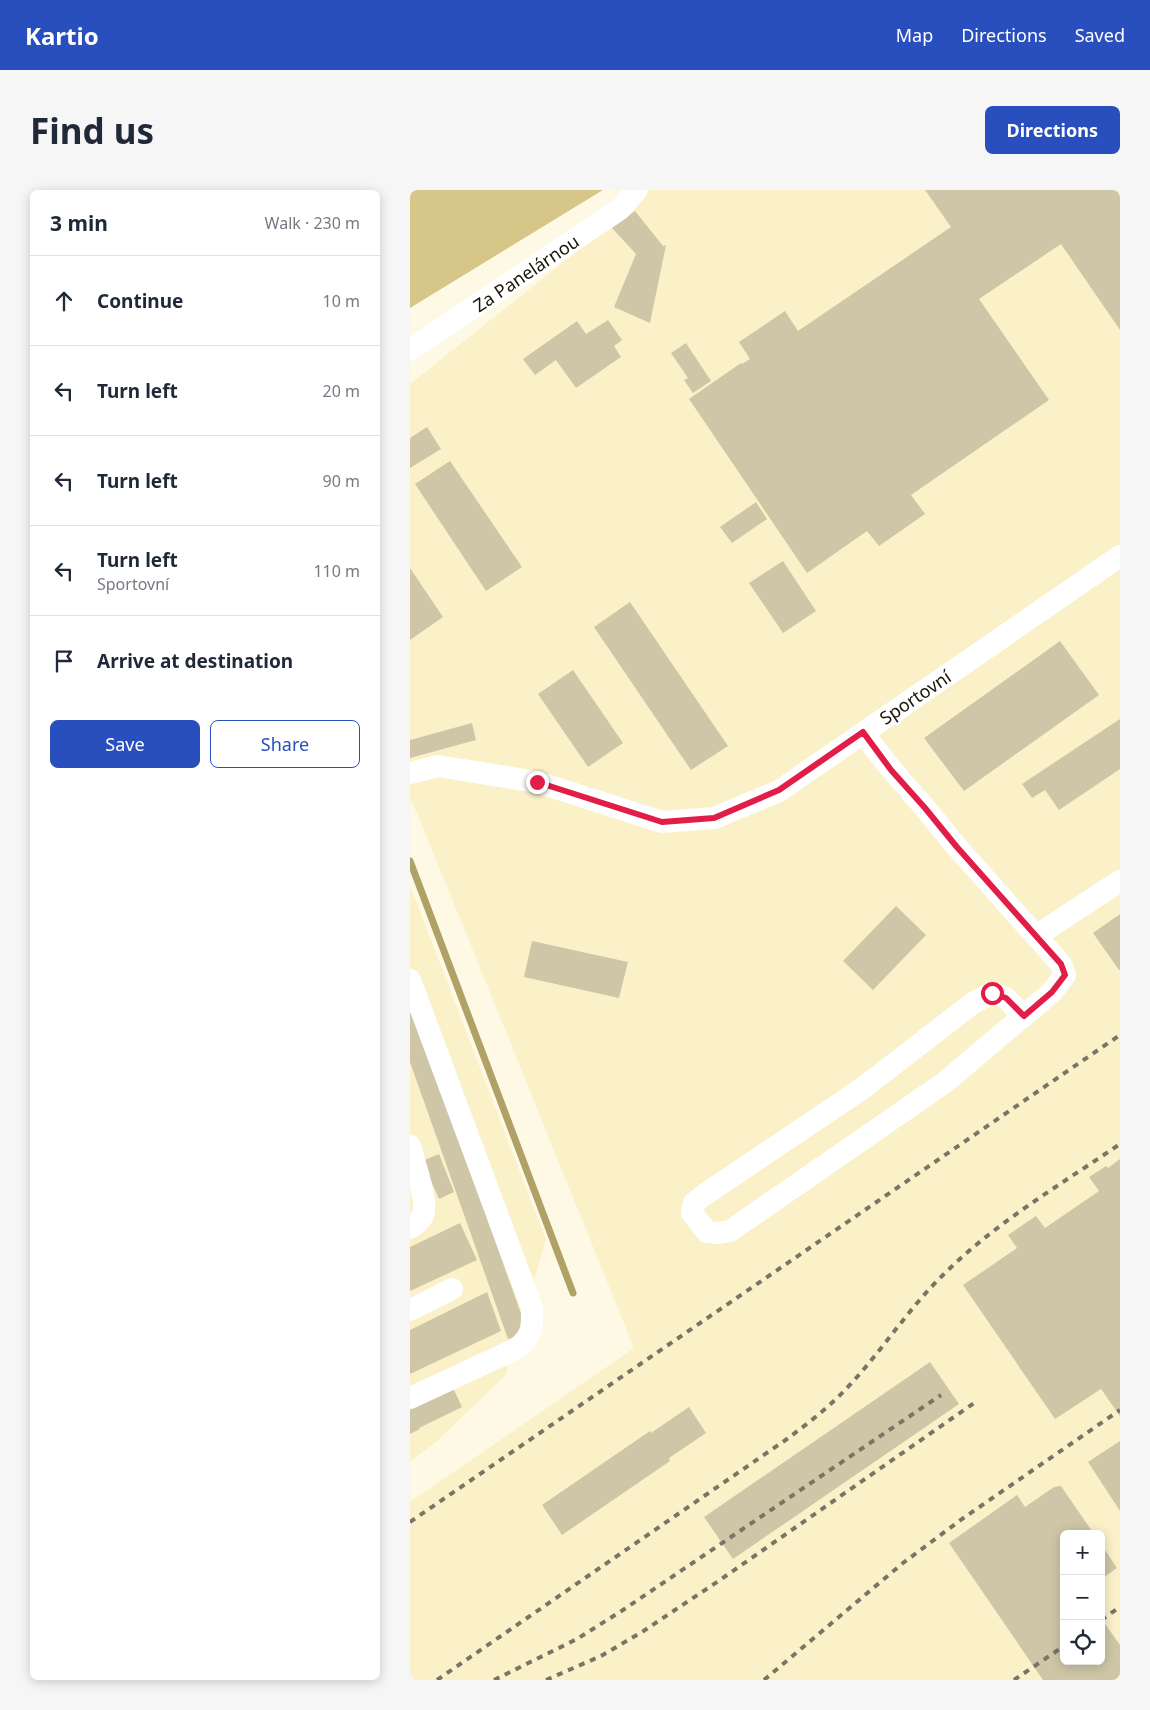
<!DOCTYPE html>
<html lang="en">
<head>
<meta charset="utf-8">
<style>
  :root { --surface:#fff; --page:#f6f6f7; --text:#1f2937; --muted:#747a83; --line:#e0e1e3; --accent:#294fbe }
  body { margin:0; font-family:"Noto Sans",sans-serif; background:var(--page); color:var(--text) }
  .controls { position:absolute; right:15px; bottom:15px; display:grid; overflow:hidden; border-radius:8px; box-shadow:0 2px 12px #0003 }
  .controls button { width:45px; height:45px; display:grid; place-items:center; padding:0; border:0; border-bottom:1px solid var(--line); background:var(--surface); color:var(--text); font:25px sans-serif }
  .stop { position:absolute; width:15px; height:15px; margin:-11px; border:4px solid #e11d48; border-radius:50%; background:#fff }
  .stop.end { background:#e11d48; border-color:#fff; box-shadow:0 1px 5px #0008 }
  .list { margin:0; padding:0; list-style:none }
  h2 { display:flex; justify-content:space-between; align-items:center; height:65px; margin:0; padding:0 20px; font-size:21px }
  h2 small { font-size:16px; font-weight:400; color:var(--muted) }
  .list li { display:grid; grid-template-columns:32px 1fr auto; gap:15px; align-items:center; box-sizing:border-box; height:90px; padding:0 20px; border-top:1px solid var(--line) }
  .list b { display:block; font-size:19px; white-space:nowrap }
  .list p { margin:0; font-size:16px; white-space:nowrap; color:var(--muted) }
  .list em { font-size:16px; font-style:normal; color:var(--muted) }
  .actions { display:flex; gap:10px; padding:15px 20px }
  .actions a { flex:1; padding:11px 0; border:1px solid var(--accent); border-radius:8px; text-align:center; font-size:18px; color:var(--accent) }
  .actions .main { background:var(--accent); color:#fff }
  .icon { flex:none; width:28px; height:28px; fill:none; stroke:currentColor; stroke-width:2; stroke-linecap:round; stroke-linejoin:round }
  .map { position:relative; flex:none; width:710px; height:1490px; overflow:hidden; border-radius:8px }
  header { display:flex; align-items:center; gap:30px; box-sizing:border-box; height:70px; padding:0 25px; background:var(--accent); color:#fff }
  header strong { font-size:24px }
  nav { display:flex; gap:28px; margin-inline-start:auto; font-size:18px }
  .intro { display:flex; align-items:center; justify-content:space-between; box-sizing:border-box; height:120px; padding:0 30px }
  h1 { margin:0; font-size:35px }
  .button { padding:12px 22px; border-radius:8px; background:var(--accent); color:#fff; font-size:18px; font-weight:700 }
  main { display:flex; gap:30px; padding:0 30px }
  aside { flex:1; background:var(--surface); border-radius:8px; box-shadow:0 2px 12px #0003 }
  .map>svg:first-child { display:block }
</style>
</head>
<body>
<header>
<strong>Kartio</strong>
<nav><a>Map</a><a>Directions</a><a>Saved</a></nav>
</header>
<div class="intro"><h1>Find us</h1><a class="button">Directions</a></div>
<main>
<aside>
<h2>3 min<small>Walk · 230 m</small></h2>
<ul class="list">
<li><svg class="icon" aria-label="ahead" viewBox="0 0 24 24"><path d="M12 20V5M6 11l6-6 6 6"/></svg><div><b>Continue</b></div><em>10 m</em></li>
<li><svg class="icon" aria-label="left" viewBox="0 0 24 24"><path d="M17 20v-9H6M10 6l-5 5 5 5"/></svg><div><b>Turn left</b></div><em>20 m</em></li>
<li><svg class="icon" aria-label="left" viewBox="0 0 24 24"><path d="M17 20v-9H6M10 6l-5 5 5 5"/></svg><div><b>Turn left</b></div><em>90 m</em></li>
<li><svg class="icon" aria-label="left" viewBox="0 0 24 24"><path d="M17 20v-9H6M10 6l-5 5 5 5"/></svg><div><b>Turn left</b><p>Sportovní</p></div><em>110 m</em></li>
<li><svg class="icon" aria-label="arrive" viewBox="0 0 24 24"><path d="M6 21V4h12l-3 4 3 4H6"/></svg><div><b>Arrive at destination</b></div></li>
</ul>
<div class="actions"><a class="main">Save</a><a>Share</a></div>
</aside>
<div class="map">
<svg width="710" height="1490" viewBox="0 0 710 1490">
  <rect width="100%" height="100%" fill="#fef9e5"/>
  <path fill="#fbf1c9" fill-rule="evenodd" d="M 237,0 L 710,0 L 710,1490 L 0,1490 L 0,1312 L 224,1158 L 6,620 L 0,609 L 0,194 L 224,16 ZM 654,1344 L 691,1344 L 691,1471 L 654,1471 Z
    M 0,695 L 136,1050 L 95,1186 L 27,1251 L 0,1272 Z"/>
  <path fill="#d6c789" d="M 0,0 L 193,0 L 0,118 Z"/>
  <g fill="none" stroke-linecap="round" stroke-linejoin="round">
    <path stroke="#b0a166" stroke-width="7" d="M 0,671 L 163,1103"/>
  </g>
  <path fill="#cec6a6" d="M 515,0 L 710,0 L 710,140 L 651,54 L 569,109 L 639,210 L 501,305 L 515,324 L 469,356 L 457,341 L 397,383 L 279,209 L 331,173 L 332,174 L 340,169 L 329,152 L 375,121 L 388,141 L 541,37 Z
    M 225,21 L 253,56 L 256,55 L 240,133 L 204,117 L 226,64 L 202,38 Z
    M 198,130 L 212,150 L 204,156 L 211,167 L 166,198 L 146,170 L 125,185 L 113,169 L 167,131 L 176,144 Z
    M 276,153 L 301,191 L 283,203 L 274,190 L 278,188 L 261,163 Z
    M 17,237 L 31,259 L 0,278 L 0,248 Z
    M 40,271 L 112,377 L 76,401 L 5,294 Z
    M 346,312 L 357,329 L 322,353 L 310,337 Z
    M 373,371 L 406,421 L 373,443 L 339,393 Z
    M 0,378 L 33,427 L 0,450 Z
    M 220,412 L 318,556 L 281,580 L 184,437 Z
    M 650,451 L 689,505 L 554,601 L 514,548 Z
    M 163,480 L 213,553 L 178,577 L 128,504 Z
    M 710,529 L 710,579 L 649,620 L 635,600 L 622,608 L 612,594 Z
    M 62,533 L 66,550 L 0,568 L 0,550 Z
    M 486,716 L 516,745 L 463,800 L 433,771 Z
    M 710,724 L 710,779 L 709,780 L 683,743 Z
    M 122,751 L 218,772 L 209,808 L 114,787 Z
    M 0,813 L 118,1143 L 98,1149 L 0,872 Z
    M 29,964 L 44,1002 L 29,1009 L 12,971 Z
    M 710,969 L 710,1226 L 691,1199 L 645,1229 L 553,1095 L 607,1058 L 598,1045 L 626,1026 L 635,1038 L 689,1001 L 679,987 L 696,976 L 698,978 Z
    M 50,1033 L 67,1070 L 0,1101 L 0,1057 Z
    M 77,1102 L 91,1141 L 0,1184 L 0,1140 Z
    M 520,1172 L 549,1214 L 323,1369 L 294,1327 Z
    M 43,1198 L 52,1217 L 9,1238 L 10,1239 L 0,1244 L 0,1219 Z
    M 279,1217 L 296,1243 L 259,1268 L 260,1271 L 152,1345 L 132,1315 L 240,1241 L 241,1243 Z
    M 710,1251 L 710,1321 L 678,1272 Z
    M 651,1296 L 684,1344 L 654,1344 L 654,1471 L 691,1471 L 691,1428 L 710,1455 L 710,1490 L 633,1490 L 539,1353 L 607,1305 L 615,1317 L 644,1297 Z
    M 691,1354 L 707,1378 L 691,1389 Z"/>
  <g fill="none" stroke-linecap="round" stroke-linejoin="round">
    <path stroke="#fff" stroke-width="22" d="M 0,160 L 210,19 L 227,0
      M 453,543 L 481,579 L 515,618 L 546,656 L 651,774 L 655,785 L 642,802 L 534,893 L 320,1041 L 308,1043 L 297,1042 L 282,1023 L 284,1013 L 294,1005 L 453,898 L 563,813 L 582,803 L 596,808 L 614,826
      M 0,583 L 28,576 L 127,592 L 252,632 L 304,628 L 369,601 L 710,366
      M 626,746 L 710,691
      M 0,790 L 122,1118 C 122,1138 123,1144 108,1158 L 0,1208
      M 0,956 C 4,972 16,1005 14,1021 C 13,1029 7,1034 0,1038
      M 0,1120 L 42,1099"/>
    <path stroke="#787565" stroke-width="4" stroke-dasharray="6 6" stroke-linecap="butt" d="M 0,1332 L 710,845
      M 691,1430 L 710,1417
      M 27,1490 L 377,1249 C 397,1234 418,1218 435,1200 C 470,1164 497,1120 533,1085 C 585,1033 650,995 710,954
      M 84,1490 L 167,1449 L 213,1420 L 531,1205
      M 136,1490 L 191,1466 L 232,1442 L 310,1390 L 567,1211
      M 354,1490 L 493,1373 L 552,1329 L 710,1220
      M 604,1490 L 654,1456"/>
  </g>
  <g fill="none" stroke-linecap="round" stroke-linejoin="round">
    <path stroke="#e11d48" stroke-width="6" d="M 127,592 L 252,632 L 304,628 L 369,600 L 453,542 L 481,580 L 515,618 L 546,656 L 651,774 L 655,785 L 642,802 L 614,826 L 596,808 L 582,803"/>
  </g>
  <g text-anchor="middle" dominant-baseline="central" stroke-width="5" stroke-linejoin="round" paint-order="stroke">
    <g font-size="18" fill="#181509" stroke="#fff">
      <text transform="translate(116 83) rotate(-34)">Za Panelárnou</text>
      <text transform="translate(505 507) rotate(-34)">Sportovní</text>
    </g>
  </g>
</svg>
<div class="controls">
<button>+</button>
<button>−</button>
<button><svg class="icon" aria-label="locate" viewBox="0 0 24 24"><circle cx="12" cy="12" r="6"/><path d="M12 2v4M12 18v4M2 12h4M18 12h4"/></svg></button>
</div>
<div class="stop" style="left:582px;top:803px"></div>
<div class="stop end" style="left:127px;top:592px"></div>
</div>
</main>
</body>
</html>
